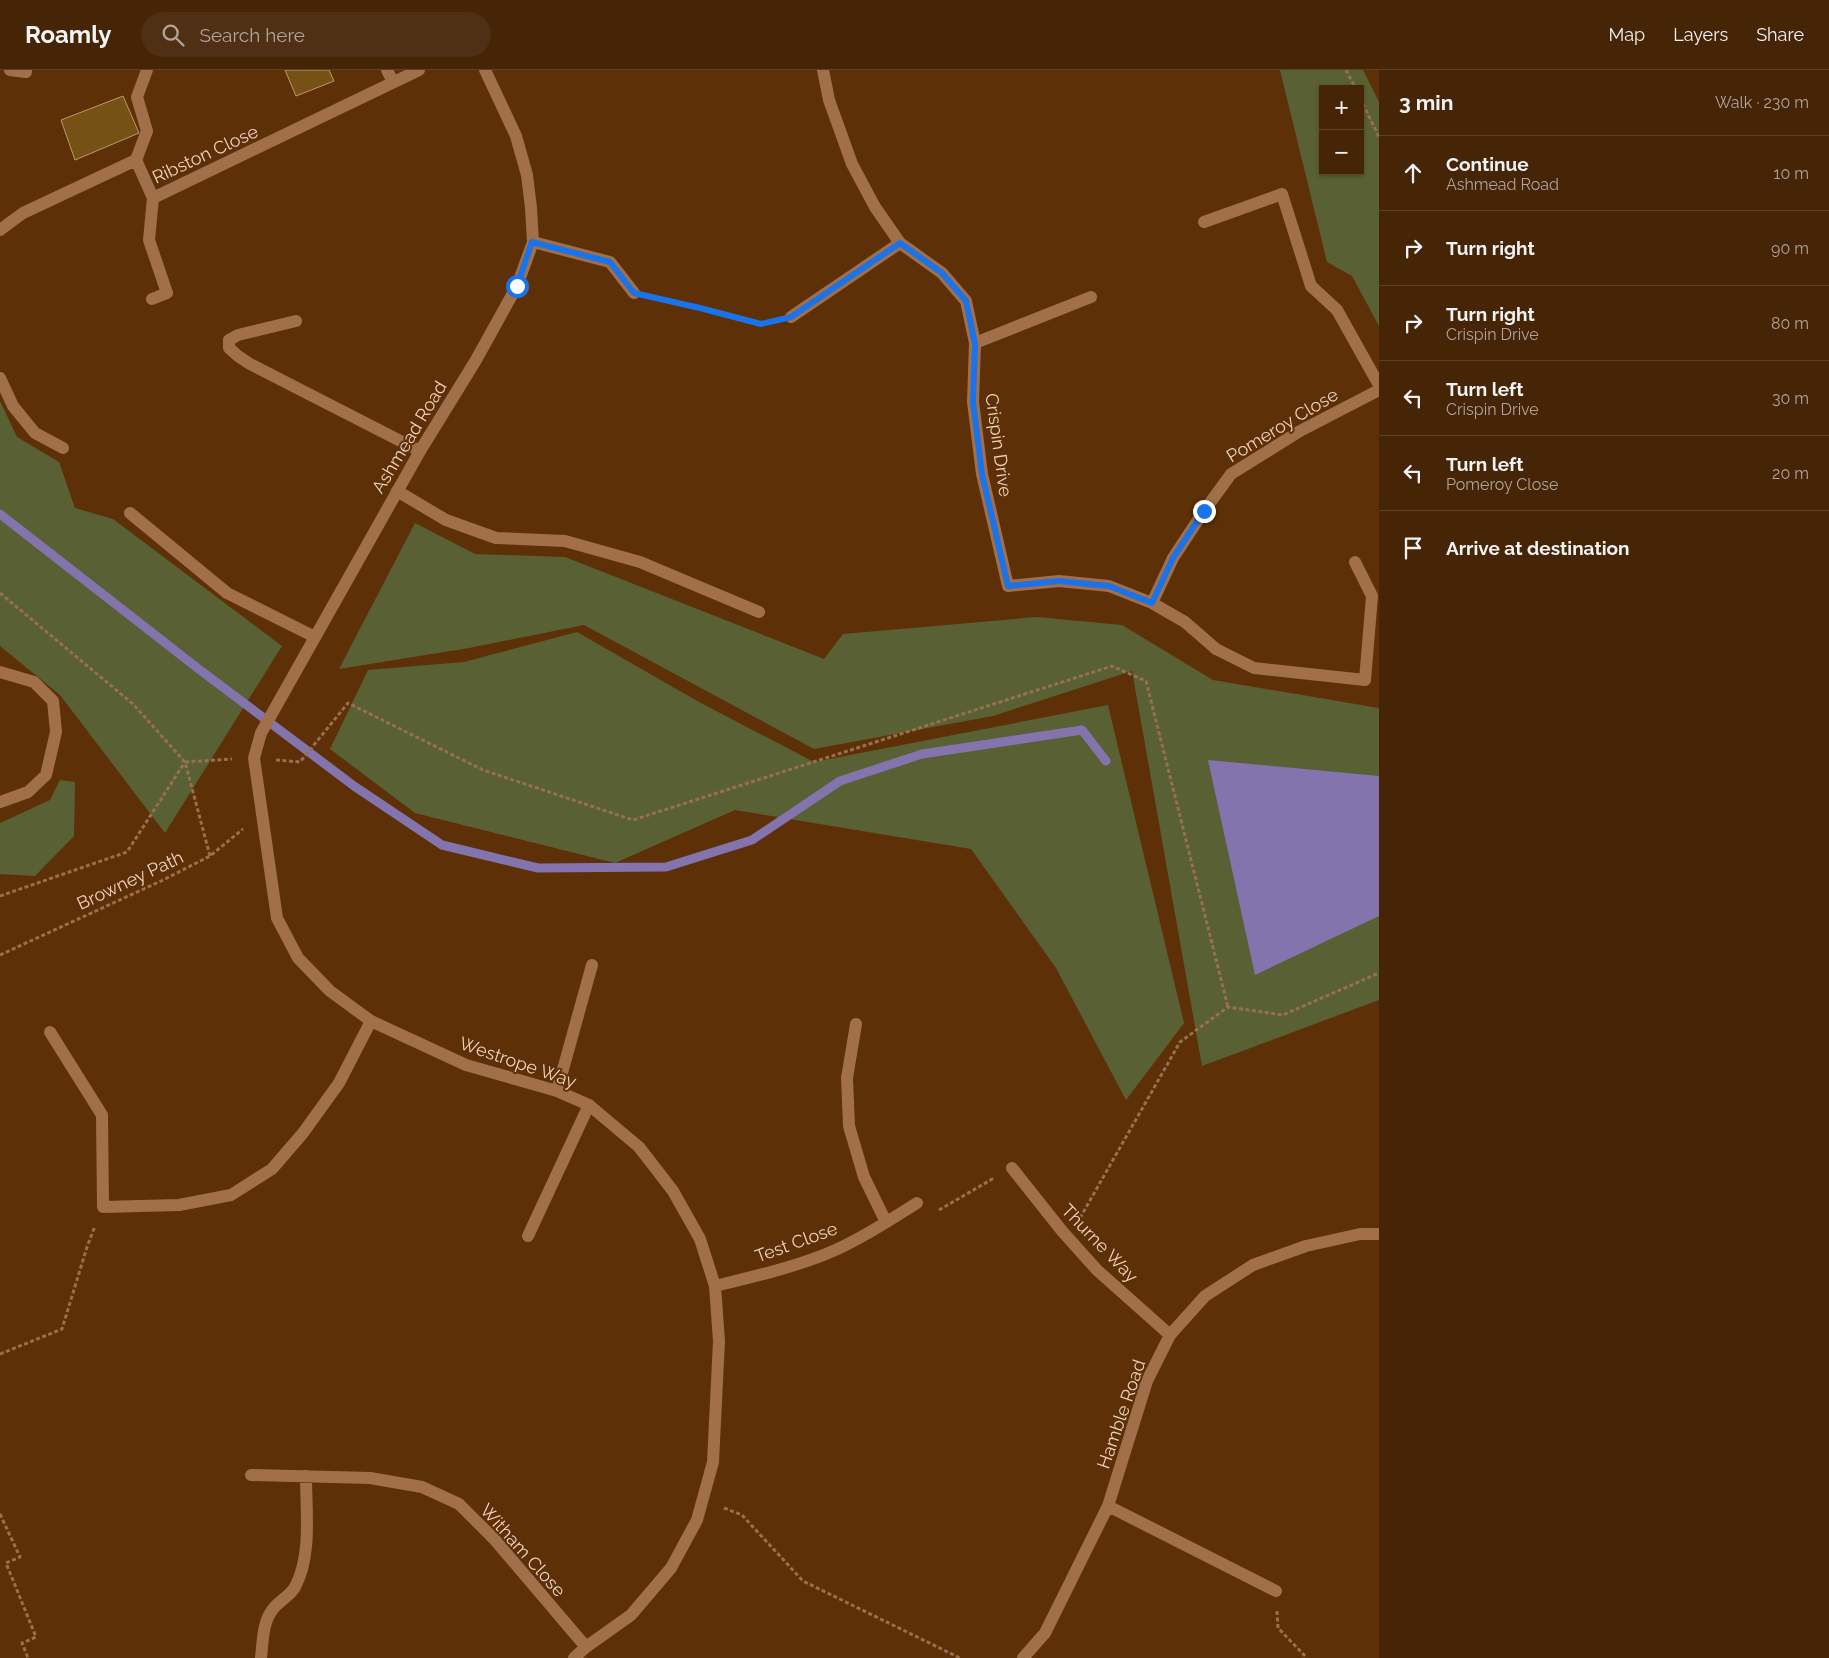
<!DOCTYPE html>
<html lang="en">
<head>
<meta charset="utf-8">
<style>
  :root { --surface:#462406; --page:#503014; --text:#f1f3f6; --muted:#b0a49b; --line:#5e4128 }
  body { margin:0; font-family:Raleway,sans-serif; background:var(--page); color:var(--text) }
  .controls { position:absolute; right:15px; top:15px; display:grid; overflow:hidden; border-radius:0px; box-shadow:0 1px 4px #0004 }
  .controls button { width:45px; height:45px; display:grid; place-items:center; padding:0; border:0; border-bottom:1px solid var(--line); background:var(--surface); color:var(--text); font:25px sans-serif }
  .stop { position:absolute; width:15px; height:15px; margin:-11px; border:4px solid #1a73e8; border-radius:50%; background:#fff }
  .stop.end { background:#1a73e8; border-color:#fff; box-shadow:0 1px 5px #0008 }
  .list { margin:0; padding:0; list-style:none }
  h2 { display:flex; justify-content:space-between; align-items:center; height:65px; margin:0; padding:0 20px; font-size:21px }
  h2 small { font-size:16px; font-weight:400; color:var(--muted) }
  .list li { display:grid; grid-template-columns:32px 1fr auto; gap:15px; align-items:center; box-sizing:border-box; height:75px; padding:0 20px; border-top:1px solid var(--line) }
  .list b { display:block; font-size:19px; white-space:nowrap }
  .list p { margin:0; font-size:16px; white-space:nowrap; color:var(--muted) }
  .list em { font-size:16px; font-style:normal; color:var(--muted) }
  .icon { flex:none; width:28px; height:28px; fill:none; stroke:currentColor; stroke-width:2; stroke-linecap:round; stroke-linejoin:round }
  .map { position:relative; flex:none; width:1379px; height:1588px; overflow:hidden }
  header { display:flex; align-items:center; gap:30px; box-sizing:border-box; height:70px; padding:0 25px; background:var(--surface); border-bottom:1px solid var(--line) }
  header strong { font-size:24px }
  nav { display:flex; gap:28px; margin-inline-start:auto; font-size:18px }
  .search { width:350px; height:45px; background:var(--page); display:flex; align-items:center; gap:12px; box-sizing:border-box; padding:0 18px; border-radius:28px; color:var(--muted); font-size:19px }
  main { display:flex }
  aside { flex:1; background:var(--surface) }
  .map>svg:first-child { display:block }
</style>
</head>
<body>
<header>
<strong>Roamly</strong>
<div class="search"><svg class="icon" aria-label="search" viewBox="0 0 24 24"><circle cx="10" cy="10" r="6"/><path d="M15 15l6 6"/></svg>Search here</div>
<nav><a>Map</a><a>Layers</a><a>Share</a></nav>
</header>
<main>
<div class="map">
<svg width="1379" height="1588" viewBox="0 0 1379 1588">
  <rect width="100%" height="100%" fill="#5d3008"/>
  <path fill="#596034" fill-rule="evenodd" d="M 1280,0 L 1363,0 L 1379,32 L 1379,256 L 1352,206 L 1327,192 ZM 1323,19 L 1360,19 L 1360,101 L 1323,101 Z
    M 0,331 L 17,367 L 59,392 L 75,438 L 113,449 L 282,576 L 165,763 L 60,625 L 0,576 Z
    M 415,453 L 475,484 L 565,487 L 824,589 L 843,564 L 1037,547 L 1122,555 L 1213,610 L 1379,638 L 1379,930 L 1202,996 L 1132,601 L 993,646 L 814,679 L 584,555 L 469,578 L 339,599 Z
    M 577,562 L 699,632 L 814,692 L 1108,635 L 1184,953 L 1126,1030 L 1056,898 L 971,779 L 735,740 L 615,793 L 415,743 L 330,679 L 368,600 L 464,592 Z
    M 60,710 L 75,712 L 74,766 L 35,806 L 0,804 L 0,753 L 50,730 Z"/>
  <path fill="#8374ae" d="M 1208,690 L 1379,706 L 1379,846 L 1255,905 Z"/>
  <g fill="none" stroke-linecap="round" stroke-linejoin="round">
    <path stroke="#8374ae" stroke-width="9" d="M 0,444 L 200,600 L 354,716 L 442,775 L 538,798 L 666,797 L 752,770 L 840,711 L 922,684 L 1082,660 L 1106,691"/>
  </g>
  <path fill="#755115" stroke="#be9965" d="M 285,0 L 329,0 L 334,11 L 296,26 Z
    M 123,26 L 139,63 L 75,90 L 61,50 Z"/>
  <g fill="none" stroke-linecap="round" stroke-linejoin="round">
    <path stroke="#967050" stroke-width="3" stroke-dasharray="4 2.5" stroke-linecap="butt" d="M 1346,0 L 1356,19
      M 1360,28 L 1379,67
      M 656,228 L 700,238 L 761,255 L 771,252
      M 0,523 L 133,634 L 185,692 L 210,786
      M 276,690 L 300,692 L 348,633 L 483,700 L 633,750 L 1112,596 L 1146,611 L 1228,937
      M 185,692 L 232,689
      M 0,826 L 127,782 L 185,692
      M 0,885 L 161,811 L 210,786 L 243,759
      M 939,1140 L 994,1108
      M 1080,1148 L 1180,972 L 1228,937 L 1283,945 L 1379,903
      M 0,1284 L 62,1259 L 87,1177 L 95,1156
      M 724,1438 L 742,1445 L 803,1511 L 960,1588
      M 0,1444 L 20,1487 L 6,1493 L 36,1567 L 22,1573 L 28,1588
      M 1277,1541 L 1278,1558 L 1307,1588"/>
    <path stroke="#a26f4b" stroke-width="12" d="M 10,0 L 26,2
      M 136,90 L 147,61 L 137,27 L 147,0
      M 1204,152 L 1282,124 L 1311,216 L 1337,240
      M 533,172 L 610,192 L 634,223
      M 152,229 L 167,223 L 149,170 L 153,128
      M 791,247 L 900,173
      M 296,251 L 238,265 L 229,270 L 229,278 L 238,286 L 250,294 L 420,381
      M 975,273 L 1091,227
      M 0,308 L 13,336 L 35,363 L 63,378
      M 397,421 L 446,450 L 496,468 L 565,471 L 640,492 L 759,542
      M 130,443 L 227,523 L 315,567
      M 1216,579 L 1254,598 L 1365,610 L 1372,526 L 1355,492
      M 557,1021 L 592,895
      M 528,1166 L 589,1035"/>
    <path stroke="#a26f4b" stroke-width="12" d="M 387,0 L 393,12
      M 485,0 L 516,66 L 527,105 L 531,138 L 533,172 L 517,216 L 476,290 L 420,381 L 261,663 L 254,688 L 277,848 L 298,888 L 330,921 L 371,951 L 466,995 L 557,1021 L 589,1035 L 639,1077 L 673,1121 L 700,1169 L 715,1216 L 719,1271 L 713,1392 L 697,1450 L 671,1498 L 631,1545 L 586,1577 L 574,1588
      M 823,0 L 829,30 L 852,94 L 875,137 L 900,173 L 942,203 L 966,231 L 975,273 L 973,332 L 982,404 L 1008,516 L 1059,511 L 1109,516 L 1152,533 L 1185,552 L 1216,579
      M 0,160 L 23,143 L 136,90 L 153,128 L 419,0
      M 1337,240 L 1379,315
      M 1152,533 L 1173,488 L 1204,441 L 1231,404 L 1300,361 L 1379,320
      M 0,602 L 34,612 L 53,631 L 56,662 L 46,705 L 28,722 L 0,732
      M 856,954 L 847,1008 L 849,1056 L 864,1107 L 886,1152
      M 50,962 L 102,1045 L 103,1137 L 179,1135 L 231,1125 L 272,1099 L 303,1063 L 339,1013 L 371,951
      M 1012,1098 L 1062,1161 L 1097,1200 L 1170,1265
      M 715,1216 C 752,1207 791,1198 826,1184 C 856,1172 890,1150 917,1133
      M 251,1405 L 370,1408 L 422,1417 L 459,1434 L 495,1470 L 586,1577
      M 1108,1436 L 1276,1521
      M 261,1588 C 263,1572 262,1553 273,1539 C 279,1531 290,1526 295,1517 C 312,1485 306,1442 306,1406
      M 1023,1588 L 1045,1563 L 1108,1436 L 1147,1311 L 1170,1265 L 1205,1226 L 1253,1195 L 1306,1176 L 1360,1164 L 1379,1164"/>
  </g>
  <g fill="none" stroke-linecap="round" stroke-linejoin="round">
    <path stroke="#1a73e8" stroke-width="6" d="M 517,216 L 532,172 L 610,192 L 634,223 L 700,238 L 761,254 L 791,247 L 900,173 L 942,203 L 966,231 L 975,274 L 973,332 L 982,404 L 1008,516 L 1059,511 L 1109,516 L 1152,533 L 1173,488 L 1204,441"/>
  </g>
  <g text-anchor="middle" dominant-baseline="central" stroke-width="4" stroke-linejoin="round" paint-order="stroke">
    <g font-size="18" fill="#eed2bf" stroke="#5d3008">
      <text transform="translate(205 84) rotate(-25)">Ribston Close</text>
      <text transform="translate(1282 355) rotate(-31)">Pomeroy Close</text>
      <text transform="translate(409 367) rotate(-59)">Ashmead Road</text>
      <text transform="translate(999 375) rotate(82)">Crispin Drive</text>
      <text transform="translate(130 810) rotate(-25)">Browney Path</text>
      <text transform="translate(518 992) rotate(19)">Westrope Way</text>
      <text transform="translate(796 1172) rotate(-20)">Test Close</text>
      <text transform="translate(1100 1173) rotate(46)">Thurne Way</text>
      <text transform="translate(1121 1344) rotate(-71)">Hamble Road</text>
      <text transform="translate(523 1480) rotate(48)">Witham Close</text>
    </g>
  </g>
</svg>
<div class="controls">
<button>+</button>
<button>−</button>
</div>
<div class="stop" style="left:517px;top:216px"></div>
<div class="stop end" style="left:1204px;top:441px"></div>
</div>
<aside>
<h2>3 min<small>Walk · 230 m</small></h2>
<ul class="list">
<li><svg class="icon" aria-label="ahead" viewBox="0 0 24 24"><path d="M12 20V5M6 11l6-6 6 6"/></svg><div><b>Continue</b><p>Ashmead Road</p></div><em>10 m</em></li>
<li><svg class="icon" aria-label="right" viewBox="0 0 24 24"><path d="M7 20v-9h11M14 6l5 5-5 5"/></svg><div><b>Turn right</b></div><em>90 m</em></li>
<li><svg class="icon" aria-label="right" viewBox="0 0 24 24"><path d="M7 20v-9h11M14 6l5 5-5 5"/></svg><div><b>Turn right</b><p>Crispin Drive</p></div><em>80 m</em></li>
<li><svg class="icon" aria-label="left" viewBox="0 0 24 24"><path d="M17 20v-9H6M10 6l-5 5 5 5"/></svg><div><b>Turn left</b><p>Crispin Drive</p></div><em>30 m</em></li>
<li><svg class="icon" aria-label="left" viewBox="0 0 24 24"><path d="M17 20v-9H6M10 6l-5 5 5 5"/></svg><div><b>Turn left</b><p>Pomeroy Close</p></div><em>20 m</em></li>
<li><svg class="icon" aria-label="arrive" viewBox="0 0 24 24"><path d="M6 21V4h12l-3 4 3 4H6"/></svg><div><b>Arrive at destination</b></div></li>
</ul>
</aside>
</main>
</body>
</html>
